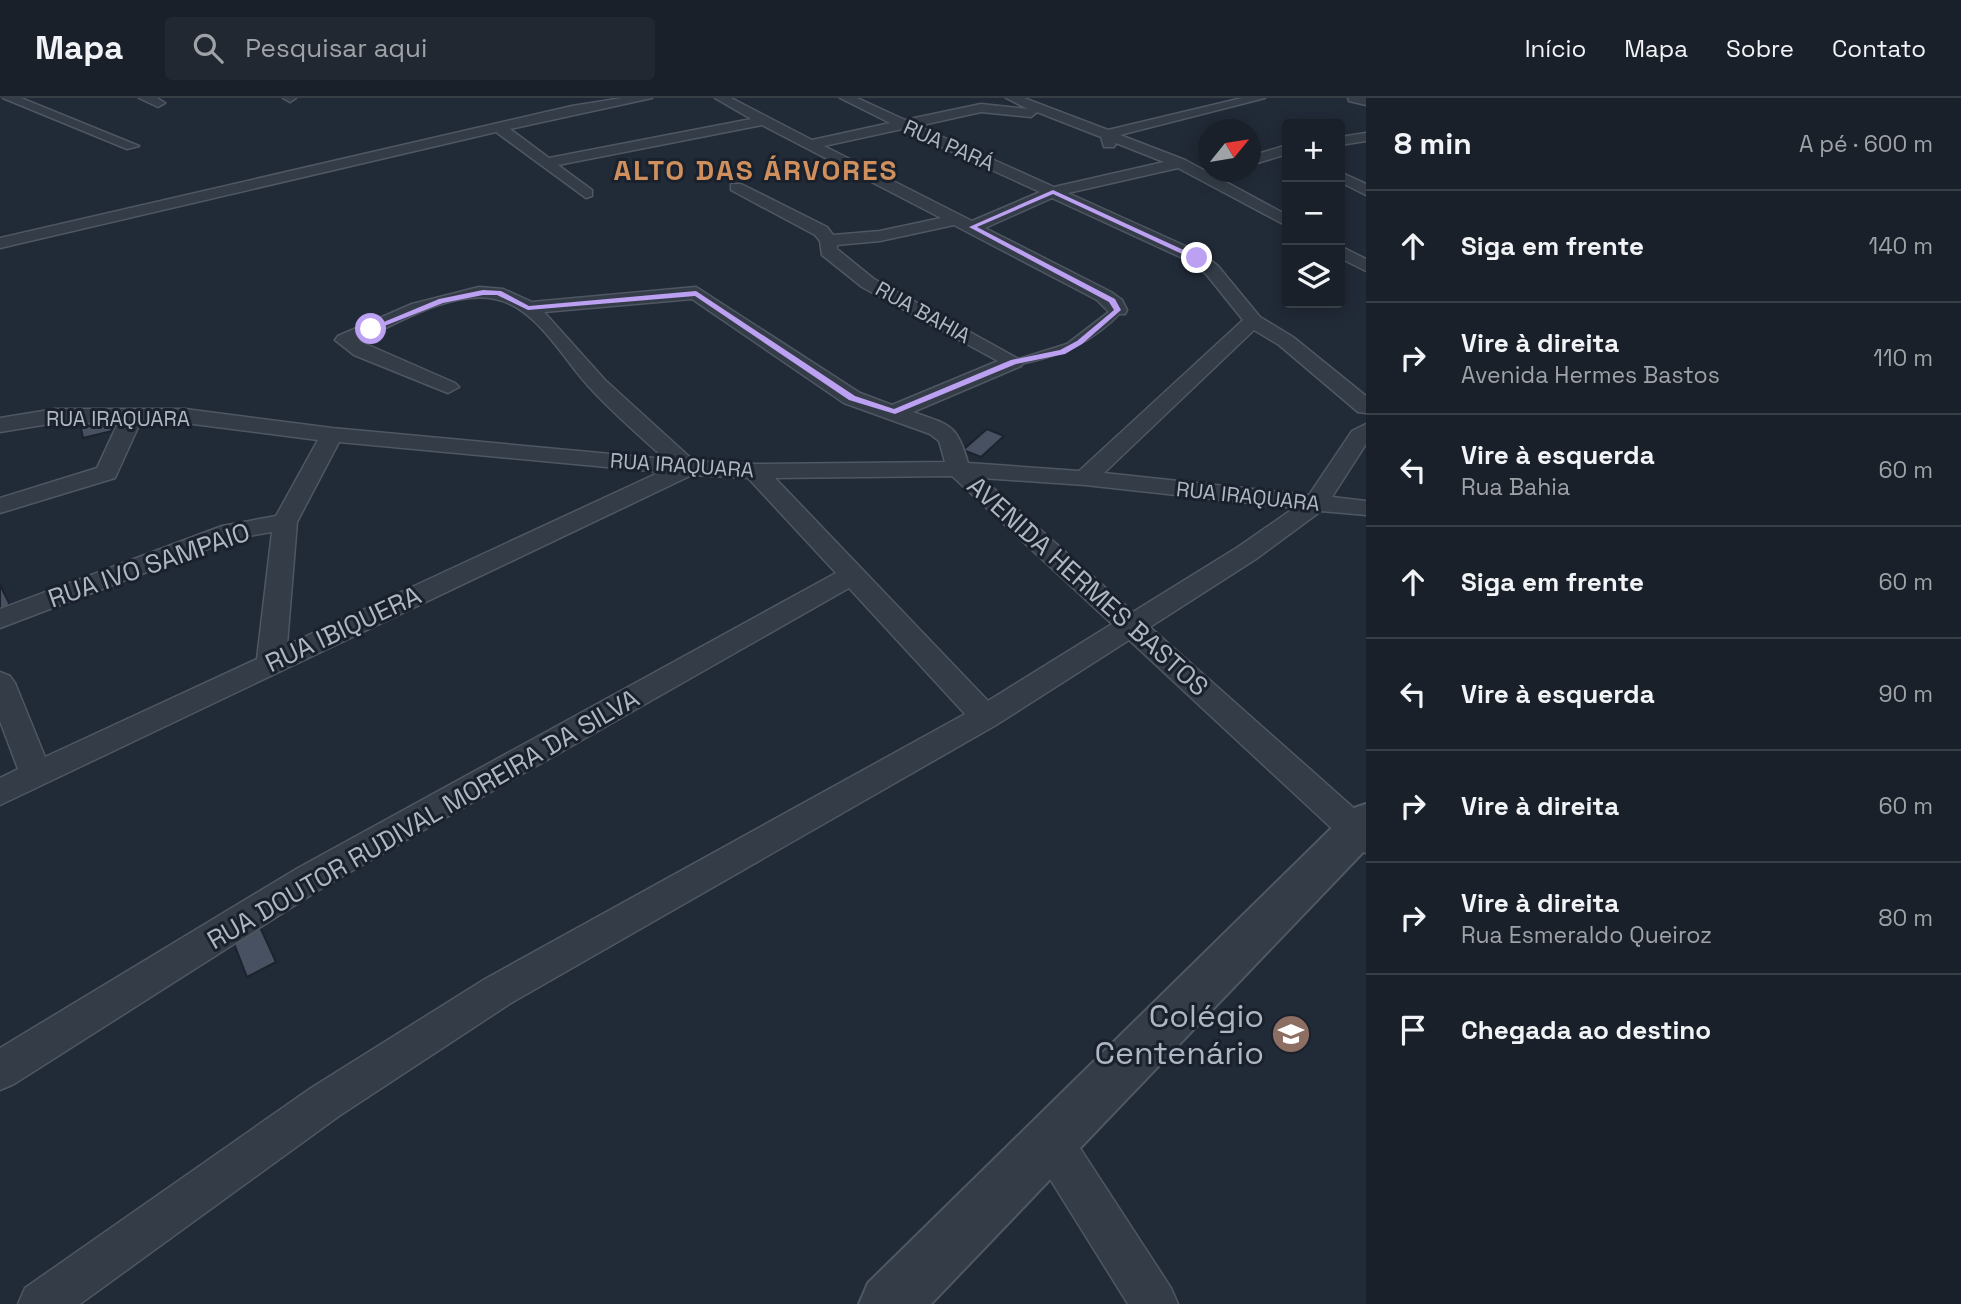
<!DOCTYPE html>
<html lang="pt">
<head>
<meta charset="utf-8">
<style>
  :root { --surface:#192029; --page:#222831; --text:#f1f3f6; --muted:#9fa3a8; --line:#373e46 }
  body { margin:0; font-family:"Space Grotesk",sans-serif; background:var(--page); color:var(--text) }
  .controls { position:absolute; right:21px; top:21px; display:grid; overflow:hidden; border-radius:7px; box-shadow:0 4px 18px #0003 }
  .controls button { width:63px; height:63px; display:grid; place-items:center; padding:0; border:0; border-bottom:2px solid var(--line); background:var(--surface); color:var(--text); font:35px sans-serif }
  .compass { position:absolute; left:1198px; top:21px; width:63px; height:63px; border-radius:50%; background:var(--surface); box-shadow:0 4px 18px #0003; rotate:60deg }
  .stop { position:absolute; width:21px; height:21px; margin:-16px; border:5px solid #bca0f2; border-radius:50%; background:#fff }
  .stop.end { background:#bca0f2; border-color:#fff; box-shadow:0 2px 7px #0008 }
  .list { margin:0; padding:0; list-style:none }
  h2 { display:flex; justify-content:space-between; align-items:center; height:91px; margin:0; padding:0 28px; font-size:30px }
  h2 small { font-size:23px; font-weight:400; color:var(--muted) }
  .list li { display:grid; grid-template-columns:46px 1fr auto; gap:21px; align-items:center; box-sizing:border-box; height:112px; padding:0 28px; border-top:2px solid var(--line) }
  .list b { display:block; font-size:26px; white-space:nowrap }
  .list p { margin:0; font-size:23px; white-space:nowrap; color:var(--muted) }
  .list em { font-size:23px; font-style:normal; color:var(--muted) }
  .icon { flex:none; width:38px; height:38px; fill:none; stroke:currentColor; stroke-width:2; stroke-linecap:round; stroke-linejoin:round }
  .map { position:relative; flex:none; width:1366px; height:1206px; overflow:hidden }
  header { display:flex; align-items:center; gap:42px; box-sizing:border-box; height:98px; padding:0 35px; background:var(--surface); border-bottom:2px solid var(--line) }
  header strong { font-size:33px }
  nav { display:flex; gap:38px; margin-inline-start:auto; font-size:24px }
  .search { width:490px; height:63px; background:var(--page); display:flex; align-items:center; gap:18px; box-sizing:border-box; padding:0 24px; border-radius:7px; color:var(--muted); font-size:26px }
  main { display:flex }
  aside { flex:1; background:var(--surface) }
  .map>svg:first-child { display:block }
</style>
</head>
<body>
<header>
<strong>Mapa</strong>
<div class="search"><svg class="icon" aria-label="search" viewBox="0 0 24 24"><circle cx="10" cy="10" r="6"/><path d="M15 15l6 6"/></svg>Pesquisar aqui</div>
<nav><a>Início</a><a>Mapa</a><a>Sobre</a><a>Contato</a></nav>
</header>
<main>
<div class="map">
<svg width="1366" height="1206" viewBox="0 0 1366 1206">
  <rect width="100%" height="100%" fill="#212a37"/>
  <path fill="#475161" stroke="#1c232e" stroke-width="2" d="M 109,324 L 112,333 L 83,340 L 81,330 Z
    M 987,331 L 1004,338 L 981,359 L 963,352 Z
    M 0,487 L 10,507 L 0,511 Z
    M 260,829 L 276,864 L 247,879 L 233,843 Z"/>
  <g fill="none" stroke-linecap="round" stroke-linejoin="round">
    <g stroke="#4f5762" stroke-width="3">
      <path id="service" d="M 1114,210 L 1123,212 C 1093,245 1057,260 1014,267 L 1009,264 L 1067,246 Z"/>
    </g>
    <g stroke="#4f5762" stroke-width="3">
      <path id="minor" d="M 3,0 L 21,0 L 139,48 L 127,51 Z
        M 139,0 L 157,0 L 165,5 L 158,9 Z
        M 283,0 L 296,0 L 290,4 Z
        M 622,0 L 652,0 L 510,31 L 549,60 L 751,21 L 715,0 L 731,0 L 812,42 L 890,25 L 840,0 L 857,0 L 905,22 L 981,6 L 1028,11 L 1006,0 L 1024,0 L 1108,32 L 1242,0 L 1265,0 L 1120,37 L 1185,62 L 1287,117 L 1287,128 L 1178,70 L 1068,95 L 1203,156 L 1218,168 L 1260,219 L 1293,239 L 1366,298 L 1366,315 L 1358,314 L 1279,247 L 1254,232 L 1104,375 L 1309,397 L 1352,333 L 1366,326 L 1366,346 L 1332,399 L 1366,403 L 1366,417 L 1321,413 L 1256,461 L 1150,529 L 1366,721 L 1366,755 L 1354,751 L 1129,542 L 996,627 L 511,905 L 339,1018 L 80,1206 L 18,1206 L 25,1190 L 311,990 L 485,881 L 965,616 L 849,490 L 322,790 L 14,986 L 0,992 L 0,950 L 298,770 L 836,475 L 748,380 L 692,377 L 0,707 L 0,680 L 18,671 L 0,623 L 0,574 L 10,578 L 15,585 L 45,659 L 257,561 L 272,434 L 236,440 L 0,530 L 0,511 L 222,428 L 276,418 L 318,342 L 185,325 L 140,325 L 115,380 L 0,415 L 0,400 L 97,370 L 118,325 L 55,325 L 0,334 L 0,320 L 55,311 L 185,311 L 332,330 L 665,361 C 640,338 614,316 591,291 C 564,263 537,209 495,201 C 451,192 398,225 359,243 L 455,285 L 459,289 L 448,295 L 354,257 L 335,242 L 338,238 L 412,206 L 479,189 L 503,191 L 532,204 L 696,189 L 860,295 L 892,307 L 998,263 L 862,189 L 822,157 L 820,143 L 815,137 L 731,92 L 731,86 L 741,86 L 827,129 L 833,137 L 880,133 L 941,120 L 762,27 L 558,67 L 592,92 L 592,98 L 586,100 L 496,34 L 0,150 L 0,140 L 572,8 ZM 981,14 L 1031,19 L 1037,14 L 1101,39 L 1104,49 L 1114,49 L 1116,45 L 1164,64 L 1054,89 L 918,28 ZM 902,31 L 1040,94 L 972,123 L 824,48 ZM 1052,100 L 1191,164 L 1206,176 L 1243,222 L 1079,373 L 968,365 C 957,325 949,327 913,314 L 1021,268 L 1024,264 L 874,181 L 837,151 L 837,147 L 880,143 L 954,127 L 1097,202 L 1111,216 L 1125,216 L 1127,212 L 1122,202 L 1111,194 L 985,130 ZM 692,201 L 844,305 L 930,336 L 939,343 L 945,364 L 755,366 L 694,363 L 605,282 L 544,214 ZM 339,344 L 660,374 L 287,547 L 297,424 ZM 952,378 L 1112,526 L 988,603 L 775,380 ZM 982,380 L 1085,387 L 1294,410 L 1238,449 L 1133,514 Z
        M 1348,0 L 1366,0 L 1366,7 L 1349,3 Z
        M 1366,35 L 1366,43 L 1340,47 L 1340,39 Z
        M 1287,47 L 1287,56 L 1251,67 L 1251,58 Z
        M 1340,74 L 1366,86 L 1366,97 L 1340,84 Z
        M 1340,148 L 1366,161 L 1366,173 L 1340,160 Z
        M 1050,1021 L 1065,1027 L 1171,1190 L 1178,1206 L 1128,1206 L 1035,1057 L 1029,1042 L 1035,1027 Z"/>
    </g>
    <g stroke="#4f5762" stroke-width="4">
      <path id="tertiary" d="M 1366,706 L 1366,751 L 931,1206 L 859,1206 L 868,1185 L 1351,711 Z"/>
    </g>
    <use href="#service" fill="#343c47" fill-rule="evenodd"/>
    <use href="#minor" fill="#343c47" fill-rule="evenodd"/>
    <use href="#tertiary" fill="#343c47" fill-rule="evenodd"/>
  </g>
  <path fill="#bca0f2" d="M 1053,92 L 1201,160 L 1195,162 L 1053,96 L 977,129 L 1115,201 L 1121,212 L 1082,246 L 1065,256 L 1016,266 L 895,316 L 849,302 L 695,198 L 528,212 L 497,197 L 483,197 L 443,205 L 374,232 L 367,231 L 439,201 L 483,192 L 501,193 L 529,208 L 696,193 L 855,298 L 894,311 L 1011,262 L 1060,252 L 1077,243 L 1114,212 L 1109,204 L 969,129 Z"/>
  <defs>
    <g id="school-disc" transform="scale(2.0125)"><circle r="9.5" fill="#8d6e63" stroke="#1a212c"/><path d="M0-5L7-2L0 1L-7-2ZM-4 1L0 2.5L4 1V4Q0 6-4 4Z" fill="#fff"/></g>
  </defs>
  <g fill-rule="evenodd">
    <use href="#school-disc" x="1291" y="936"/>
  </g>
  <g text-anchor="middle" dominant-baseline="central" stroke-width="6" stroke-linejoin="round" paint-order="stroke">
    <g font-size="21" fill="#aeb7c4" stroke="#1a212c">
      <text transform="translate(949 47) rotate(24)">RUA PARÁ</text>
      <text transform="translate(923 214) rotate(29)">RUA BAHIA</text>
      <text x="118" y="320">RUA IRAQUARA</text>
      <text transform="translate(682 367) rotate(4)">RUA IRAQUARA</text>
      <text transform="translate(1248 398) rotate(6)">RUA IRAQUARA</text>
    </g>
    <g font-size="26" fill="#aeb7c4" stroke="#1a212c">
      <text transform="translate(149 467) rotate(-19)">RUA IVO SAMPAIO</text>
      <text transform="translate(1088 488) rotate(42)">AVENIDA HERMES BASTOS</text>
      <text transform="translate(343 531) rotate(-25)">RUA IBIQUERA</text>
      <text transform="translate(423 721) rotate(-30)">RUA DOUTOR RUDIVAL MOREIRA DA SILVA</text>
    </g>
    <g font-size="28" font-weight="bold" letter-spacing="2" fill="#cf905e" stroke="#1a212c">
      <text x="756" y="72">ALTO DAS ÁRVORES</text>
    </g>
    <g font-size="32" fill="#aeb7c4" stroke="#1a212c" text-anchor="end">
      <text x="1264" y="918">Colégio<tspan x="1264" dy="37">Centenário</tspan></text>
    </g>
  </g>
</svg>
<div class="controls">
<button>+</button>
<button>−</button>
<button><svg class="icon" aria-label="layers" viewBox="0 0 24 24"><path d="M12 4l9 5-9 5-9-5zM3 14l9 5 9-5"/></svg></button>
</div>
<svg class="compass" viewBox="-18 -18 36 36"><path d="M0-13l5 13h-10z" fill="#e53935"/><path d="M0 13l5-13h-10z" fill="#9fa3a8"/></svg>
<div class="stop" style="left:371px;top:231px"></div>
<div class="stop end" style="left:1197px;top:160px"></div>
</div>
<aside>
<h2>8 min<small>A pé · 600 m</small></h2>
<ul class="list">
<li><svg class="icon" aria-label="ahead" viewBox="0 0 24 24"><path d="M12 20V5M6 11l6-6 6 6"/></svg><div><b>Siga em frente</b></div><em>140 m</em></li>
<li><svg class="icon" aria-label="right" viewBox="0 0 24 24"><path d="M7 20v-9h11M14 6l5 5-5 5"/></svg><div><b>Vire à direita</b><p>Avenida Hermes Bastos</p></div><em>110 m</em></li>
<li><svg class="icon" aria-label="left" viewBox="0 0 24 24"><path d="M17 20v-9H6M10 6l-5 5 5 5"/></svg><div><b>Vire à esquerda</b><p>Rua Bahia</p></div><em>60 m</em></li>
<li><svg class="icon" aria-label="ahead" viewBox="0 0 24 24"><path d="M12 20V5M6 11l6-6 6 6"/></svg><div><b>Siga em frente</b></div><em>60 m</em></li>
<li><svg class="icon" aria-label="left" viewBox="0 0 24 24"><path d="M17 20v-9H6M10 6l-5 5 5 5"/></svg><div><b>Vire à esquerda</b></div><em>90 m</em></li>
<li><svg class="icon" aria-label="right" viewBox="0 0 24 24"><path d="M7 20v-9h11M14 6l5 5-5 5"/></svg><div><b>Vire à direita</b></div><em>60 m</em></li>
<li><svg class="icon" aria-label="right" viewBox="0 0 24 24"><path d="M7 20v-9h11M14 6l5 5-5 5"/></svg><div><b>Vire à direita</b><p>Rua Esmeraldo Queiroz</p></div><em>80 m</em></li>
<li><svg class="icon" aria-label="arrive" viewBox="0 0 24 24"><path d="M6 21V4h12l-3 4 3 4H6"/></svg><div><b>Chegada ao destino</b></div></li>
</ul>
</aside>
</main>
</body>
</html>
